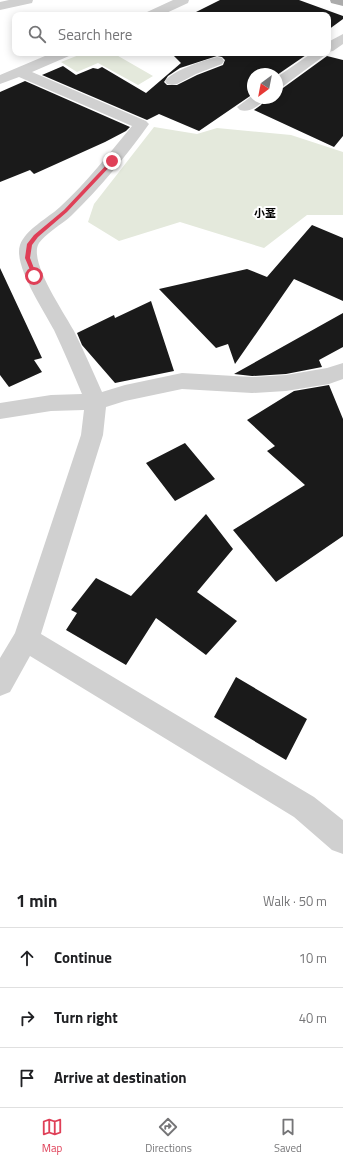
<!DOCTYPE html>
<html lang="en">
<head>
<meta charset="utf-8">
<style>
  :root { --surface:#fff; --page:#f2f2f2; --text:#202124; --muted:#757577; --line:#e0e0e0; --accent:#df3f57 }
  body { margin:0; font-family:"Titillium Web","Noto Sans JP",sans-serif; background:var(--page); color:var(--text) }
  .compass { position:absolute; left:247px; top:68px; width:36px; height:36px; border-radius:50%; background:var(--surface); box-shadow:0 2px 10px #0003; rotate:212deg }
  .stop { position:absolute; width:12px; height:12px; margin:-9px; border:3px solid #df3f57; border-radius:50%; background:#fff }
  .stop.end { background:#df3f57; border-color:#fff; box-shadow:0 1px 4px #0008 }
  .list { margin:0; padding:0; list-style:none }
  h2 { display:flex; justify-content:space-between; align-items:center; height:52px; margin:0; padding:0 16px; font-size:17px }
  h2 small { font-size:13px; font-weight:400; color:var(--muted) }
  .list li { display:grid; grid-template-columns:26px 1fr auto; gap:12px; align-items:center; box-sizing:border-box; height:60px; padding:0 16px; border-top:1px solid var(--line) }
  .list b { display:block; font-size:15px; white-space:nowrap }
  .list em { font-size:13px; font-style:normal; color:var(--muted) }
  .icon { flex:none; width:22px; height:22px; fill:none; stroke:currentColor; stroke-width:2; stroke-linecap:round; stroke-linejoin:round }
  .map { position:relative; flex:none; width:343px; height:875px; overflow:hidden }
  .search { position:absolute; background:var(--surface); box-shadow:0 2px 10px #0003; left:12px; right:12px; top:12px; height:44px; display:flex; align-items:center; gap:10px; box-sizing:border-box; padding:0 14px; border-radius:8px; color:var(--muted); font-size:15px }
  .sheet { height:232px; background:var(--surface) }
  nav { display:flex; justify-content:space-around; align-items:center; box-sizing:border-box; height:56px; border-top:1px solid var(--line); background:var(--surface); font-size:11px; color:var(--muted) }
  nav a { display:grid; justify-items:center; gap:2px }
  nav .on { color:var(--accent) }
  .map>svg:first-child { display:block }
</style>
</head>
<body>
<div class="map">
<svg width="343" height="875" viewBox="0 0 343 875">
  <rect width="100%" height="100%" fill="#fff"/>
  <path fill="#e4e9dc" d="M 84,53 L 113,53 L 153,76 L 138,85 L 98,63 L 77,72 L 61,62 Z
    M 154,127 L 197,134 L 217,128 L 291,135 L 343,152 L 343,215 L 307,215 L 264,248 L 180,222 L 119,241 L 88,222 L 94,204 Z"/>
  <path fill="#1a1a1a" fill-rule="evenodd" d="M 220,0 L 299,0 L 343,16 L 343,19 L 328,30 L 328,15 L 190,15 Z
    M 171,53 L 309,53 L 277,75 L 253,74 L 253,94 L 199,131 L 159,114 L 147,120 L 42,75 L 63,66 L 76,75 L 93,68 L 98,69 L 102,67 L 146,93 L 181,63 ZM 217,56 L 222,57 L 225,60 L 223,65 L 197,75 L 177,85 L 167,85 L 164,82 L 168,76 L 180,68 Z
    M 327,56 L 343,60 L 343,136 L 334,147 L 254,110 L 261,105 L 266,98 L 277,98 L 277,89 L 283,88 Z
    M 25,81 L 130,127 L 126,131 L 105,142 L 34,174 L 30,170 L 0,182 L 0,92 Z
    M 312,225 L 343,238 L 343,301 L 294,279 L 235,364 L 228,344 L 216,348 L 159,289 L 247,269 L 267,277 Z
    M 0,268 L 42,358 L 34,360 L 42,372 L 9,387 L 0,375 Z
    M 151,301 L 174,371 L 115,383 L 82,345 L 77,333 L 114,315 L 115,318 Z
    M 343,313 L 343,347 L 319,360 L 322,367 L 286,374 L 252,376 L 234,374 Z
    M 329,385 L 343,419 L 343,536 L 276,582 L 233,530 L 305,485 L 267,451 L 275,446 L 247,420 L 294,391 Z
    M 185,443 L 215,479 L 175,501 L 146,463 Z
    M 206,514 L 233,549 L 197,592 L 237,621 L 206,655 L 156,618 L 126,665 L 66,630 L 77,613 L 71,610 L 96,578 L 131,596 Z
    M 236,677 L 307,719 L 286,760 L 214,717 Z"/>
  <g fill="none" stroke-linecap="round" stroke-linejoin="round">
    <path fill="#d0d0d0" fill-rule="evenodd" d="M 9,0 L 33,0 L 32,3 L 0,10 L 0,2 Z
      M 173,0 L 189,0 L 188,3 L 162,15 L 145,15 L 147,12 Z
      M 343,34 L 343,44 L 333,51 L 328,52 L 328,42 Z
      M 52,53 L 71,53 L 69,56 L 32,72 L 146,121 L 149,124 C 127,155 100,188 72,215 C 64,223 43,235 38,245 C 30,264 65,314 74,331 C 84,351 93,372 102,392 L 125,385 L 182,373 L 252,377 L 286,375 L 327,368 L 343,363 L 343,379 L 329,384 L 286,391 L 252,393 L 182,389 L 125,401 L 106,407 L 103,435 L 41,634 L 314,797 L 343,820 L 343,854 L 332,850 L 294,817 L 30,656 L 10,692 L 0,696 L 0,658 L 15,633 L 81,435 L 84,410 L 51,411 L 0,419 L 0,403 L 51,395 L 82,394 C 73,373 64,351 54,330 C 44,311 13,265 20,245 C 26,229 48,218 60,207 C 86,183 109,154 132,126 L 19,77 L 0,84 L 0,75 Z
      M 312,53 L 328,53 L 282,87 L 277,88 L 277,77 Z
      M 217,57 L 222,58 L 224,61 L 222,64 L 196,74 L 177,84 L 172,85 L 167,84 L 165,81 C 172,71 204,60 217,57 Z
      M 253,95 L 253,98 L 265,98 C 260,106 249,113 240,110 L 237,107 Z"/>
    <path fill="#ababab" fill-rule="evenodd" d="M 330,0 L 343,0 L 343,6 L 331,3 Z"/>
  </g>
  <path fill="#df3f57" d="M 111,160 L 115,161 L 67,212 L 38,237 L 32,245 L 30,258 L 37,276 L 33,277 L 25,258 L 27,244 L 34,235 L 64,210 Z"/>
  <g text-anchor="middle" dominant-baseline="central" stroke-width="4" stroke-linejoin="round" paint-order="stroke">
    <g font-size="11" font-weight="bold" fill="#000" stroke="#fff">
      <text x="265" y="213">小茎</text>
    </g>
  </g>
</svg>
<svg class="compass" viewBox="-18 -18 36 36"><path d="M0-13l5 13h-10z" fill="#e53935"/><path d="M0 13l5-13h-10z" fill="#757577"/></svg>
<div class="stop" style="left:34px;top:276px"></div>
<div class="stop end" style="left:112px;top:161px"></div>
<div class="search"><svg class="icon" aria-label="search" viewBox="0 0 24 24"><circle cx="10" cy="10" r="6"/><path d="M15 15l6 6"/></svg>Search here</div>
</div>
<section class="sheet">
<h2>1 min<small>Walk · 50 m</small></h2>
<ul class="list">
<li><svg class="icon" aria-label="ahead" viewBox="0 0 24 24"><path d="M12 20V5M6 11l6-6 6 6"/></svg><div><b>Continue</b></div><em>10 m</em></li>
<li><svg class="icon" aria-label="right" viewBox="0 0 24 24"><path d="M7 20v-9h11M14 6l5 5-5 5"/></svg><div><b>Turn right</b></div><em>40 m</em></li>
<li><svg class="icon" aria-label="arrive" viewBox="0 0 24 24"><path d="M6 21V4h12l-3 4 3 4H6"/></svg><div><b>Arrive at destination</b></div></li>
</ul>
</section>
<nav>
<a class="on"><svg class="icon" aria-label="map" viewBox="0 0 24 24"><path d="M3 6l6-2 6 2 6-2v14l-6 2-6-2-6 2zM9 4v14M15 6v14"/></svg>Map</a>
<a><svg class="icon" aria-label="directions" viewBox="0 0 24 24"><path d="M12 3l9 9-9 9-9-9zM9 14v-3h6M13 9l2 2-2 2"/></svg>Directions</a>
<a><svg class="icon" aria-label="saved" viewBox="0 0 24 24"><path d="M7 4h10v16l-5-4-5 4z"/></svg>Saved</a>
</nav>
</body>
</html>
